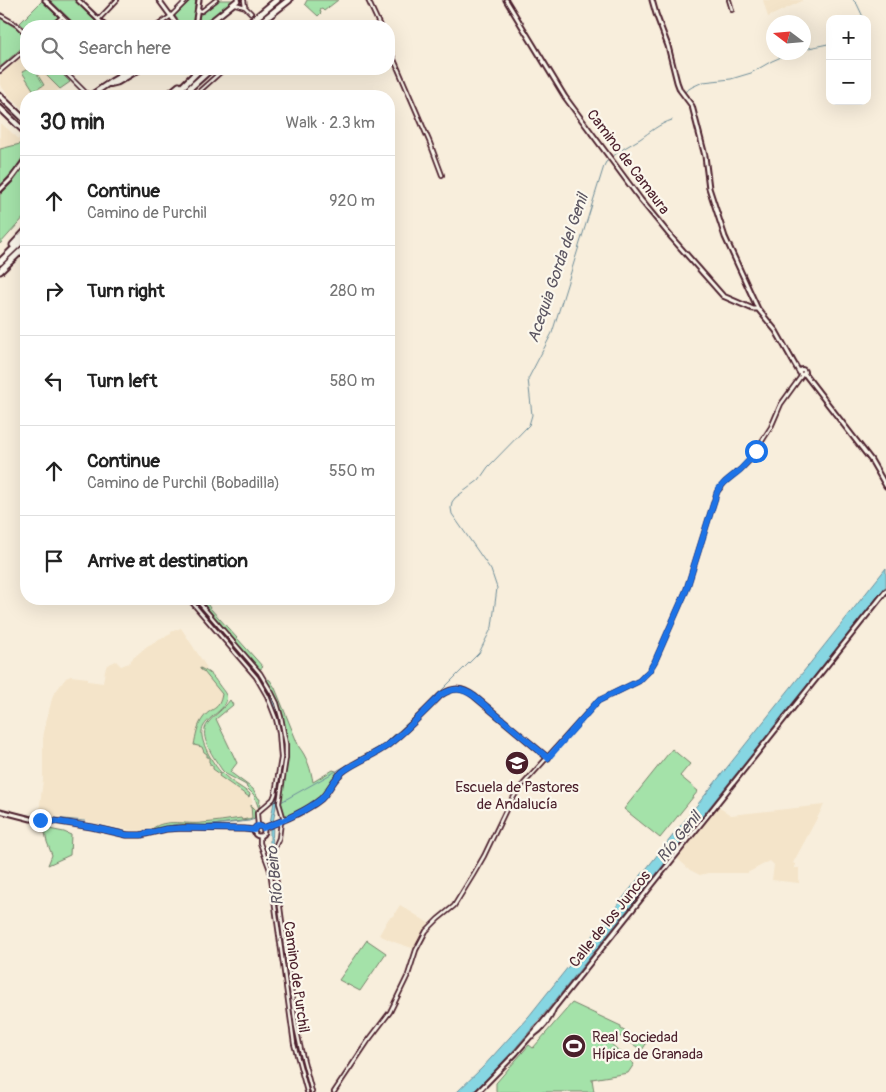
<!DOCTYPE html>
<html lang="en">
<head>
<meta charset="utf-8">
<style>
  :root { --surface:#fff; --page:#f6f6f6; --text:#222; --muted:#767676; --line:#e0e0e0 }
  body { margin:0; font-family:Pangolin,sans-serif; background:var(--page); color:var(--text) }
  .controls { position:absolute; right:15px; top:15px; display:grid; overflow:hidden; border-radius:10px; box-shadow:0 5px 20px #0002 }
  .controls button { width:45px; height:45px; display:grid; place-items:center; padding:0; border:0; border-bottom:1px solid var(--line); background:var(--surface); color:var(--text); font:25px sans-serif }
  .compass { position:absolute; left:766px; top:15px; width:45px; height:45px; border-radius:50%; background:var(--surface); box-shadow:0 5px 20px #0002; rotate:286deg }
  .stop { position:absolute; width:15px; height:15px; margin:-11px; border:4px solid #1a73e8; border-radius:50%; background:#fff }
  .stop.end { background:#1a73e8; border-color:#fff; box-shadow:0 1px 5px #0008 }
  .list { margin:0; padding:0; list-style:none }
  h2 { display:flex; justify-content:space-between; align-items:center; height:65px; margin:0; padding:0 20px; font-size:21px }
  h2 small { font-size:16px; font-weight:400; color:var(--muted) }
  .list li { display:grid; grid-template-columns:32px 1fr auto; gap:15px; align-items:center; box-sizing:border-box; height:90px; padding:0 20px; border-top:1px solid var(--line) }
  .list b { display:block; font-size:19px; white-space:nowrap }
  .list p { margin:0; font-size:16px; white-space:nowrap; color:var(--muted) }
  .list em { font-size:16px; font-style:normal; color:var(--muted) }
  .icon { flex:none; width:28px; height:28px; fill:none; stroke:currentColor; stroke-width:2; stroke-linecap:round; stroke-linejoin:round }
  .map { position:relative; flex:none; width:886px; height:1092px; overflow:hidden }
  .search { position:absolute; background:var(--surface); box-shadow:0 5px 20px #0002; left:20px; top:20px; width:375px; height:55px; display:flex; align-items:center; gap:12px; box-sizing:border-box; padding:0 18px; border-radius:20px; color:var(--muted); font-size:19px }
  .panel { position:absolute; background:var(--surface); box-shadow:0 5px 20px #0002; left:20px; top:90px; width:375px; height:515px; border-radius:20px }
  .map>svg:first-child { display:block }
</style>
</head>
<body>
<div class="map">
<svg width="886" height="1092" viewBox="0 0 886 1092">
  <rect width="100%" height="100%" fill="#f8eedc"/>
  <filter id="ink" filterUnits="userSpaceOnUse"><feTurbulence type="fractalNoise" baseFrequency=".02" numOctaves="2"/><feDisplacementMap in="SourceGraphic" scale="10" xChannelSelector="R" yChannelSelector="G"/><feConvolveMatrix kernelMatrix="1 2 1 2 8 2 1 2 1" color-interpolation-filters="sRGB"/></filter>
  <g filter="url(#ink)">
    <path fill="#f4e4c9" d="M 763,0 L 802,0 L 802,1 L 768,17 Z
      M 25,54 L 26,55 L 26,69 L 40,69 L 60,89 L 49,96 L 26,96 L 26,111 L 12,99 L 0,85 L 0,75 Z
      M 0,124 L 2,124 L 19,139 L 20,144 L 0,149 Z
      M 181,628 L 207,668 L 205,670 L 211,674 L 226,699 L 204,724 L 202,729 L 201,737 L 218,769 L 225,775 L 242,787 L 253,801 L 251,803 L 256,807 L 257,817 L 246,821 L 218,823 L 166,824 L 147,831 L 129,830 L 85,821 L 41,815 L 39,812 L 43,780 L 43,739 L 45,726 L 53,695 L 66,678 L 71,676 L 88,678 L 88,681 L 103,683 L 105,670 L 107,665 L 116,661 L 121,666 L 129,663 L 131,660 L 147,646 L 171,634 L 171,632 Z
      M 824,805 L 793,863 L 795,864 L 795,868 L 799,868 L 799,883 L 772,880 L 774,865 L 770,861 L 747,873 L 708,873 L 700,875 L 690,870 L 677,858 L 678,856 L 718,807 L 731,815 Z
      M 400,905 L 430,924 L 425,930 L 415,949 L 394,942 L 379,935 L 389,918 L 393,916 Z"/>
    <path fill="#a4e2a9" stroke="#77806a" d="M 50,0 L 74,0 L 100,26 L 77,26 Z
      M 191,0 L 196,0 L 193,26 L 183,26 L 175,16 Z
      M 220,0 L 234,0 L 224,9 L 202,25 L 200,25 L 199,24 L 199,16 Z
      M 307,0 L 338,0 L 324,11 L 322,9 L 320,10 L 321,13 L 318,16 L 305,4 Z
      M 42,1 L 58,17 L 47,26 L 26,26 L 26,29 L 20,23 Z
      M 0,18 L 16,28 L 26,38 L 26,44 L 0,67 Z
      M 28,69 L 34,69 L 44,85 L 34,91 L 22,72 Z
      M 40,69 L 57,69 L 70,82 L 60,89 Z
      M 20,144 L 26,152 L 14,170 L 0,186 L 0,149 Z
      M 26,164 L 26,215 L 0,244 L 0,195 L 14,181 Z
      M 197,599 L 204,599 L 210,608 L 263,667 L 259,670 Z
      M 200,668 C 211,673 212,675 219,685 C 221,688 224,691 226,695 C 231,709 204,717 202,731 C 200,743 215,768 224,775 C 231,782 241,787 249,793 L 250,794 L 249,797 L 219,776 L 220,774 L 213,769 L 213,766 L 210,765 L 210,763 L 209,762 L 209,757 L 207,757 L 207,754 L 204,752 L 202,747 L 194,745 C 196,735 197,726 203,718 C 212,706 219,712 222,694 L 204,672 L 200,669 Z
      M 265,678 L 270,680 L 275,688 L 299,747 C 307,757 311,770 313,782 L 333,770 L 336,771 L 337,773 C 329,796 306,806 286,817 C 284,813 280,807 280,803 C 279,795 285,777 286,768 C 291,737 282,704 265,678 Z
      M 230,700 L 233,705 L 216,719 L 237,763 L 230,772 L 253,789 L 259,799 L 260,799 L 259,809 L 254,795 L 247,788 L 246,785 L 226,774 L 222,770 C 215,759 197,736 208,723 C 215,714 223,710 230,700 Z
      M 672,749 L 690,764 L 680,776 L 698,791 L 660,838 L 624,809 Z
      M 251,805 L 255,809 L 255,818 L 249,820 L 204,826 L 178,824 L 153,830 L 152,829 C 165,818 187,825 202,823 C 215,822 228,820 241,818 L 242,820 L 252,818 Z
      M 44,828 L 64,832 L 71,835 L 70,855 L 48,865 L 52,855 L 47,842 Z
      M 367,940 L 386,953 L 360,991 L 339,980 Z
      M 572,1003 L 621,1026 L 621,1029 L 646,1044 L 642,1050 L 616,1034 L 610,1043 L 634,1064 L 628,1073 L 592,1079 L 594,1092 L 496,1092 L 496,1083 L 529,1045 L 533,1048 Z"/>
    <path fill="#86d6e2" stroke="#6e8d99" d="M 886,568 L 886,586 L 554,1002 C 528,1033 503,1065 473,1092 L 457,1092 L 482,1068 L 529,1016 Z
      M 191,599 L 193,599 L 259,674 L 271,695 L 279,713 L 283,732 L 284,760 L 273,823 L 272,853 L 298,1043 L 311,1092 L 308,1092 L 295,1043 L 270,855 L 270,823 L 282,760 L 282,742 L 279,723 L 277,714 L 269,696 L 257,675 Z"/>
    <g fill="none" stroke-linecap="round" stroke-linejoin="round">
      <path stroke="#6e8d99" stroke-width="1" d="M 853,0 L 857,4 L 864,19
        M 804,49 L 828,44
        M 683,93 L 692,87 L 703,82 L 731,79 L 751,73 L 772,61 L 793,52
        M 612,157 C 620,150 630,145 640,139 C 650,132 659,124 672,120
        M 281,802 L 383,745 L 419,713 L 479,653 L 492,627 L 497,588 L 491,570 L 452,514 L 451,508 L 452,502 L 455,498 L 479,480 L 488,467 L 529,425 L 532,415 L 528,379 L 552,333 L 604,166 L 606,162 L 609,160
        M 0,809 L 36,817
        M 44,817 L 85,821
        M 96,825 L 133,833 L 147,832
        M 155,830 L 173,825 L 204,826 L 249,821 L 255,819"/>
      <path stroke="#d5c5b9" stroke-width="2.5" stroke-dasharray="2.5 1" stroke-linecap="butt" d="M 251,13 L 260,26"/>
      <g stroke="#4a1f2b" stroke-width="6">
        <path id="street" d="M 244,0 L 245,7 L 251,13
          M 368,0 L 380,26
          M 729,0 L 732,10
          M 235,4 L 245,7
          M 197,10 L 202,11 L 216,0
          M 0,15 L 17,25 L 26,34
          M 98,20 L 117,0
          M 52,26 L 62,17
          M 157,26 L 171,16 L 187,0
          M 389,48 L 430,143 L 442,175
          M 62,69 L 89,96
          M 0,71 L 26,49
          M 194,96 L 224,69
          M 189,599 L 256,677 L 267,696 L 276,719 L 279,732 L 281,758 L 275,794 L 273,799 L 257,813 L 258,826
          M 196,599 L 260,673 L 272,693 L 277,703 L 281,717 L 286,744 L 286,758 L 279,803 L 284,820
          M 281,822 L 279,838 L 275,847 L 273,855 L 296,1026 L 301,1050 L 312,1092
          M 260,836 L 260,843 L 270,870 L 294,1044 L 307,1092
          M 334,1092 L 368,1041 L 390,1012 L 408,975 L 416,950 L 426,931 L 438,919 L 454,906 L 473,875 L 484,856 L 506,810 L 518,790 L 598,701 L 639,681 L 649,671 L 655,661 L 686,591 L 717,492 L 725,482 L 741,469 L 750,460 L 771,427 L 781,404 L 802,375"/>
      </g>
      <g stroke="#4a1f2b" stroke-width="7">
        <path id="secondary" d="M 45,0 L 72,26
          M 78,0 L 105,26
          M 159,0 L 178,26
          M 506,0 L 565,97 L 641,200 L 672,238 L 723,296 L 753,309 L 758,309
          M 652,0 L 656,14 L 668,46 L 677,82 L 680,90 L 692,106 L 705,156 L 709,188 L 725,237 L 758,309 L 776,331 L 799,372
          M 195,26 L 199,0
          M 115,69 L 123,75
          M 0,190 L 11,179 L 26,159
          M799.5 372a2.5 2.5 0 1 1 5 0a2.5 2.5 0 1 1-5 0Z
          M 804,373 L 871,460 L 886,486
          M 0,811 L 31,819 L 54,821 L 92,827 L 127,835 L 141,835 L 166,829 L 183,828 L 244,829 L 254,830
          M254 831a5 5 0 1 1 10 0a5 5 0 1 1-10 0Z
          M 263,828 C 283,821 305,812 321,799 C 330,790 334,777 345,770 C 359,760 375,755 388,745 C 407,730 424,712 441,695 C 454,687 462,687 474,696 L 548,758
          M 532,1036 C 542,1029 550,1020 554,1008
          M 478,1092 L 516,1053 L 543,1022 L 886,591"/>
      </g>
      <g stroke="#4a1f2b" stroke-width="8">
        <path id="primary" d="M 195,25 L 198,26
          M 204,26 L 213,20 L 238,0
          M 110,84 L 118,82 L 140,69
          M 0,96 L 26,121
          M 90,96 L 112,81 L 133,69
          M 0,108 L 26,133"/>
      </g>
      <g stroke="#4a1f2b" stroke-width="9">
        <path id="highway" d="M 246,26 L 277,0
          M 256,26 L 289,0
          M 167,96 L 179,86
          M 173,96 L 200,69
          M 181,96 L 211,69
          M 13,245 L 26,231
          M 0,262 L 26,237
          M 0,271 L 26,246"/>
      </g>
      <use href="#street" stroke="#fbf7ec" stroke-width="2.5"/>
      <use href="#secondary" stroke="#fbf7ec" stroke-width="3"/>
      <use href="#primary" stroke="#fbf7ec" stroke-width="4"/>
      <use href="#highway" stroke="#fbf7ec" stroke-width="5"/>
    </g>
  </g>
  <g fill="none" stroke-linecap="round" stroke-linejoin="round" filter="url(#ink)">
    <path stroke="#1a73e8" stroke-width="6" d="M 40,820 L 54,821 L 92,827 L 127,835 L 141,835 L 166,829 L 183,828 L 244,829 L 254,830 C 256,825 260,825 263,828 C 283,821 305,812 321,799 C 330,790 334,777 345,770 C 359,760 375,755 388,745 C 407,730 424,712 441,695 C 454,687 462,688 474,696 L 548,758 L 598,701 L 639,681 L 649,671 L 655,661 L 686,591 L 717,492 C 722,482 732,477 740,470 C 746,464 751,458 756,451"/>
  </g>
  <defs>
    <g id="university-disc" transform="scale(1.25)"><circle r="9.5" fill="#4a1f2b" stroke="#fbf7ec"/><path d="M0-5L7-2L0 1L-7-2ZM-4 1L0 2.5L4 1V4Q0 6-4 4Z" fill="#fff"/></g>
    <g id="stadium-disc" transform="scale(1.25)"><circle r="9.5" fill="#4a1f2b" stroke="#fbf7ec"/><path d="M0-5a6.5 5 0 1 0 0 10a6.5 5 0 1 0 0-10ZM-3.5-1.8h7v3.6h-7Z" fill="#fff"/></g>
  </defs>
  <g fill-rule="evenodd">
    <use href="#university-disc" x="517" y="763"/>
    <use href="#stadium-disc" x="574" y="1046"/>
  </g>
  <g text-anchor="middle" dominant-baseline="central" stroke-width="4.5" stroke-linejoin="round" paint-order="stroke">
    <g font-size="15" fill="#4a1f2b" stroke="#fbf7ec">
      <text transform="translate(628 162) rotate(53)">Camino de Camaura</text>
      <text transform="translate(610 919) rotate(-51)">Calle de los Juncos</text>
      <text transform="translate(296 977) rotate(82)">Camino de Purchil</text>
    </g>
    <g font-size="15" fill="#4a1f2b" stroke="#fbf7ec">
      <text x="517" y="787">Escuela de Pastores<tspan x="517" dy="17">de Andalucía</tspan></text>
      <text x="592" y="1037" text-anchor="start">Real Sociedad<tspan x="592" dy="17">Hípica de Granada</tspan></text>
    </g>
    <g font-size="16" font-style="italic" fill="#5c5662" stroke="#fbf7ec">
      <text transform="translate(558 268) rotate(-71)">Acequia Gorda del Genil</text>
      <text transform="translate(679 837) rotate(-51)">Río Genil</text>
      <text transform="translate(275 876) rotate(-96)">Río Beiro</text>
    </g>
  </g>
</svg>
<div class="controls">
<button>+</button>
<button>−</button>
</div>
<svg class="compass" viewBox="-18 -18 36 36"><path d="M0-13l5 13h-10z" fill="#e53935"/><path d="M0 13l5-13h-10z" fill="#767676"/></svg>
<div class="stop" style="left:756px;top:451px"></div>
<div class="stop end" style="left:40px;top:820px"></div>
<div class="search"><svg class="icon" aria-label="search" viewBox="0 0 24 24"><circle cx="10" cy="10" r="6"/><path d="M15 15l6 6"/></svg>Search here</div>
<section class="panel">
<h2>30 min<small>Walk · 2.3 km</small></h2>
<ul class="list">
<li><svg class="icon" aria-label="ahead" viewBox="0 0 24 24"><path d="M12 20V5M6 11l6-6 6 6"/></svg><div><b>Continue</b><p>Camino de Purchil</p></div><em>920 m</em></li>
<li><svg class="icon" aria-label="right" viewBox="0 0 24 24"><path d="M7 20v-9h11M14 6l5 5-5 5"/></svg><div><b>Turn right</b></div><em>280 m</em></li>
<li><svg class="icon" aria-label="left" viewBox="0 0 24 24"><path d="M17 20v-9H6M10 6l-5 5 5 5"/></svg><div><b>Turn left</b></div><em>580 m</em></li>
<li><svg class="icon" aria-label="ahead" viewBox="0 0 24 24"><path d="M12 20V5M6 11l6-6 6 6"/></svg><div><b>Continue</b><p>Camino de Purchil (Bobadilla)</p></div><em>550 m</em></li>
<li><svg class="icon" aria-label="arrive" viewBox="0 0 24 24"><path d="M6 21V4h12l-3 4 3 4H6"/></svg><div><b>Arrive at destination</b></div></li>
</ul>
</section>
</div>
</body>
</html>
